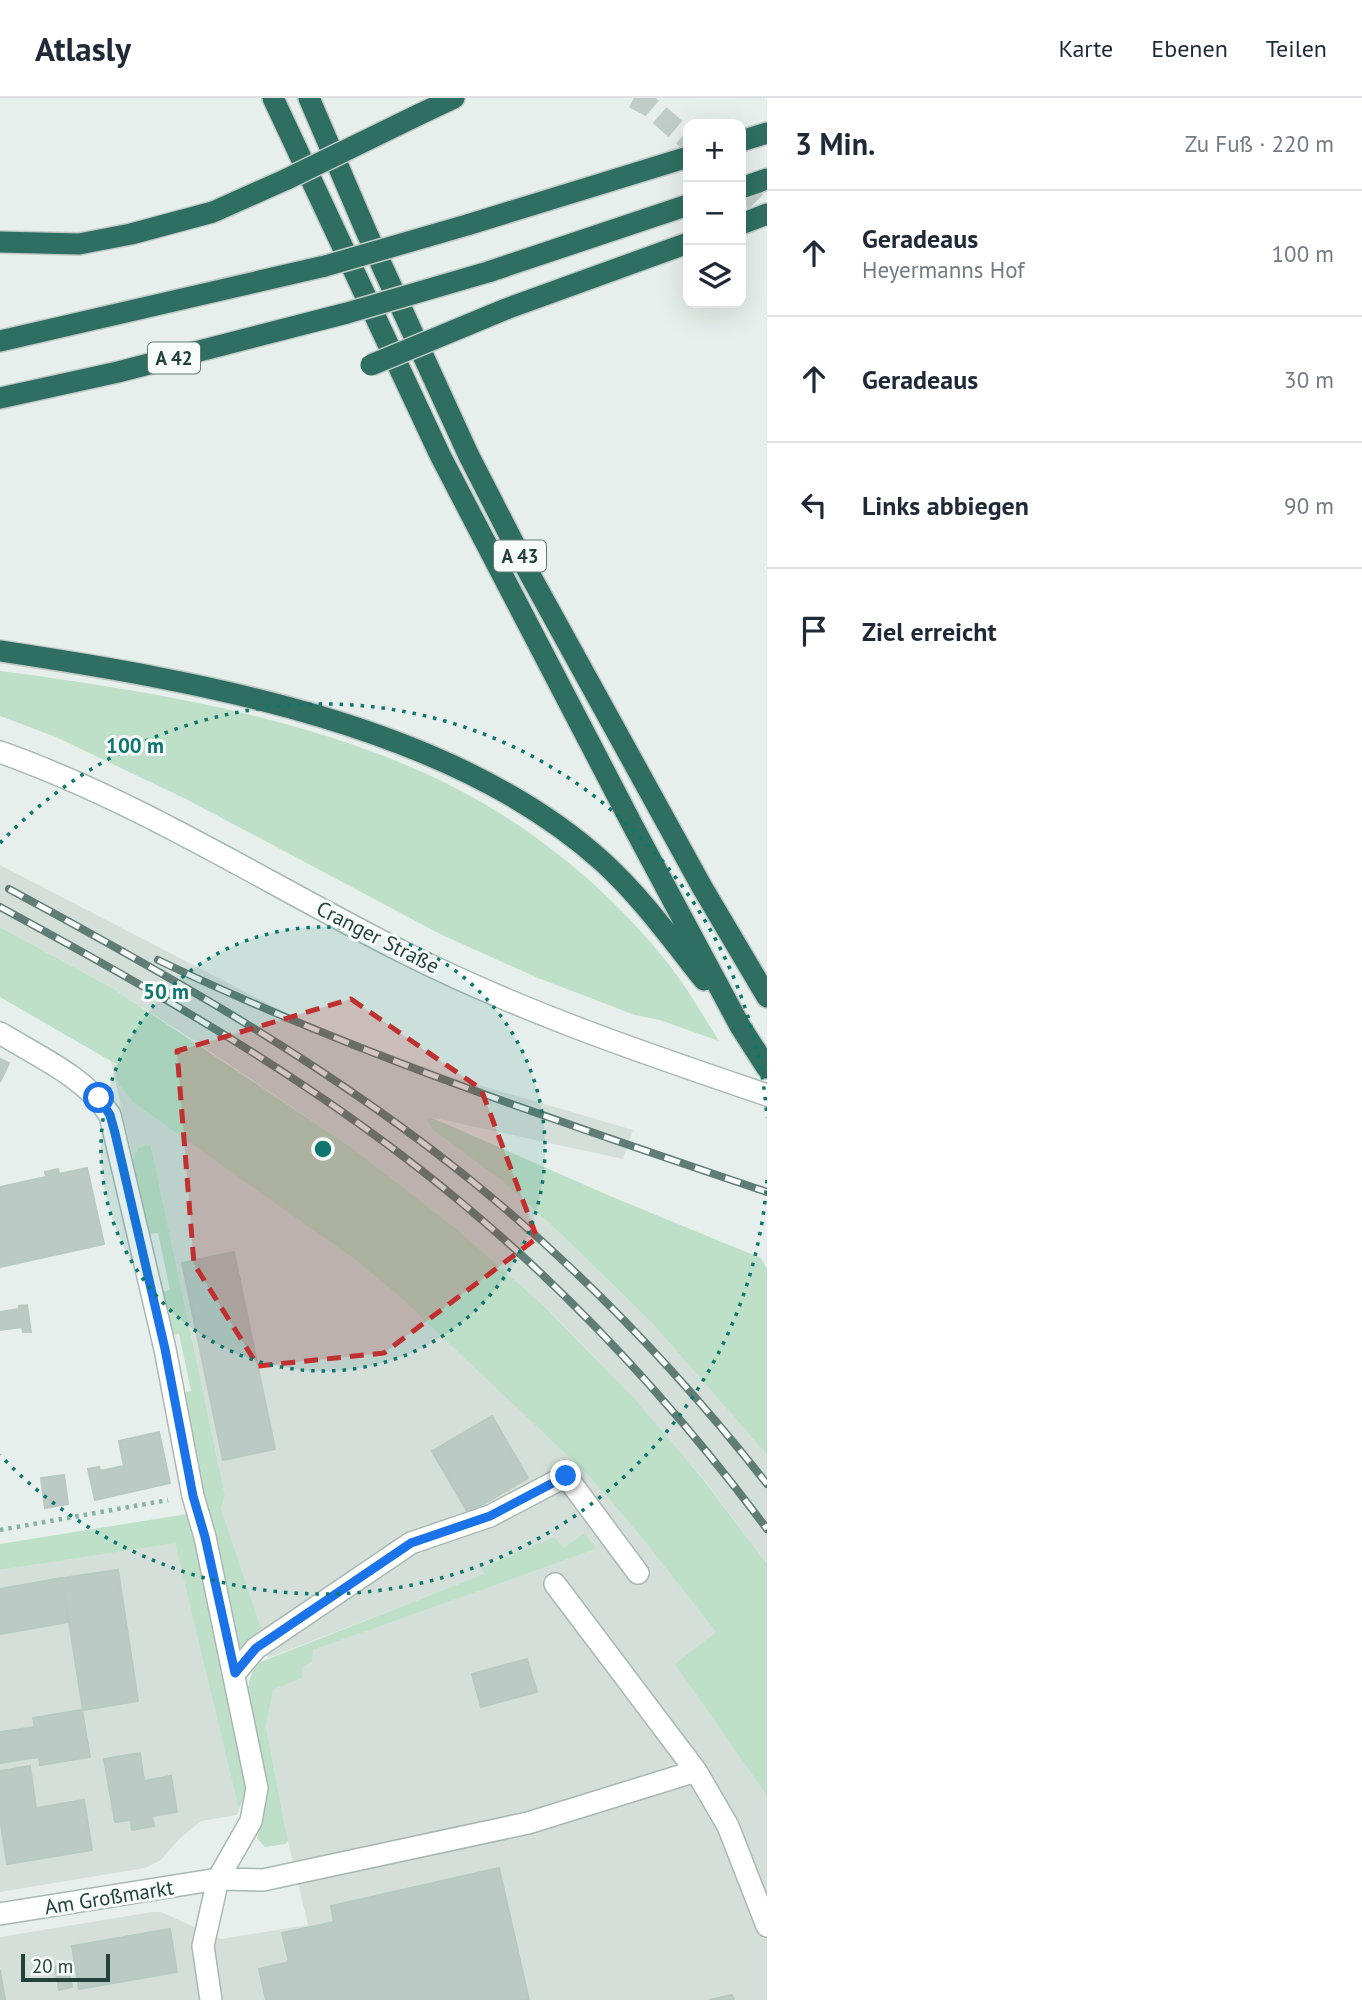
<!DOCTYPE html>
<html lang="de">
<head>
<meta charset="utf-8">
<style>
  :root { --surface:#fff; --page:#f6f6f7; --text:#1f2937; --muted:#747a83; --line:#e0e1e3 }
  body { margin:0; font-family:"PT Sans",sans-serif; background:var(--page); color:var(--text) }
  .controls { position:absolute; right:21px; top:21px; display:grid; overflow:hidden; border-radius:14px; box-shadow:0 7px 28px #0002 }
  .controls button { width:63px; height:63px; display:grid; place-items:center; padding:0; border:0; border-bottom:2px solid var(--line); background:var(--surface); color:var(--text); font:35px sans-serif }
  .scale { position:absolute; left:21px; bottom:18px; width:89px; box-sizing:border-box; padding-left:7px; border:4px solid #24423a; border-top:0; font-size:19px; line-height:24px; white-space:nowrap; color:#24423a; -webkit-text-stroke:5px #f7fbf9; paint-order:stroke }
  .stop { position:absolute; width:21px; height:21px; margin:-16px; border:5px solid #1a73e8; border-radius:50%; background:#fff }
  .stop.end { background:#1a73e8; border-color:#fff; box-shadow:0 2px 7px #0008 }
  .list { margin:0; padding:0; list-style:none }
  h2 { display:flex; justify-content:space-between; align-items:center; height:91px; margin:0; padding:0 28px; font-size:30px }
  h2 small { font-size:23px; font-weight:400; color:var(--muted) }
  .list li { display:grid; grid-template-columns:46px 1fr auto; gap:21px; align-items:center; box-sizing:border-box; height:126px; padding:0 28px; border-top:2px solid var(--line) }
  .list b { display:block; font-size:26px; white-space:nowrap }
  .list p { margin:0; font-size:23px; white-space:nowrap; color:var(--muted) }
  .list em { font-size:23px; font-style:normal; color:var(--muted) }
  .icon { flex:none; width:38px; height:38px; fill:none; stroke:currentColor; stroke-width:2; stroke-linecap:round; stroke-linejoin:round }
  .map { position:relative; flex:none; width:767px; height:1902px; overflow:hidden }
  header { display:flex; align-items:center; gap:42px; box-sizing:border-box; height:98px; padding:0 35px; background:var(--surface); border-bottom:2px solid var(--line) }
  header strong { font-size:33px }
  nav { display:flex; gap:38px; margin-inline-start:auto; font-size:24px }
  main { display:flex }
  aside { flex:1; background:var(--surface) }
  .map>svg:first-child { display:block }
</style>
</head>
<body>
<header>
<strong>Atlasly</strong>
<nav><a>Karte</a><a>Ebenen</a><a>Teilen</a></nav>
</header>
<main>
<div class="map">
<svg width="767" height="1902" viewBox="0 0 767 1902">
  <rect width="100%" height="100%" fill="#e6efeb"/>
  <path fill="#d4dfda" d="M 0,767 L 307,926 L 449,978 L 633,1032 L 623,1061 L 430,1019 L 433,1032 L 502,1083 L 562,1137 L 652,1225 L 767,1357 L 767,1466 L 703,1380 L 589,1253 L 543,1207 L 458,1132 L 351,1049 L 198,945 L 114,891 L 0,829 Z
    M 111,963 L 217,1062 L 354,1161 L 399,1198 L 489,1281 L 588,1377 L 638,1435 L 716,1534 L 676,1566 L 767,1698 L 767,1902 L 0,1902 L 0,1839 L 152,1814 L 161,1814 L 221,1841 L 308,1827 L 288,1743 L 266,1629 L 273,1592 L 302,1580 L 302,1570 L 312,1552 L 596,1451 L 564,1450 L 483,1470 L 485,1476 L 268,1560 L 221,1411 L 225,1397 L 151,1048 L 146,1047 L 138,1050 L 133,1062 Z
    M 175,1444 L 238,1701 L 239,1711 L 237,1717 L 201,1723 L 179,1741 L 161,1762 L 145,1770 L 0,1794 L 0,1472 Z"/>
  <path fill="#bfe0c8" d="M 0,573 C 154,593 337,623 474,700 C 549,742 617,800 670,868 C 688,891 703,918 719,943 L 660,922 L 635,917 L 538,880 L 440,836 L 188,702 L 56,639 L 0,618 Z
    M 0,829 L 114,891 L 351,1049 L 458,1132 L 543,1207 L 632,1298 L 703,1381 L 767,1466 L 767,1698 L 675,1566 L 716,1534 L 638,1435 L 588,1377 L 399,1198 L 354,1161 L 133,1004 L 117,984 L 116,966 L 0,899 Z
    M 430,1019 L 617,1101 L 761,1160 L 767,1171 L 767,1357 L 652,1225 L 562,1137 L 502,1083 L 433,1032 L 427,1022 Z
    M 146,1047 L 151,1048 L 225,1397 L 221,1411 L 261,1531 L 239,1551 L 182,1295 L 191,1293 L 179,1236 L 170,1237 L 161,1194 L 170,1192 L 158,1135 L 149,1136 L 133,1062 L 138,1050 Z
    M 187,1416 L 193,1425 L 249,1687 L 239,1711 L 175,1445 L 0,1472 L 0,1446 Z
    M 585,1435 L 596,1451 L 313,1552 L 312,1564 L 302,1570 L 302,1580 L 273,1592 L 266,1629 L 288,1743 L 285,1746 L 265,1749 L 257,1740 C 261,1726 266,1711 266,1697 C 266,1659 231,1598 258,1565 L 484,1476 L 482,1470 L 554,1439 L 564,1450 Z"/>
  <path fill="#bbcac4" stroke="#b8c9c2" stroke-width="2" d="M 0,961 L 9,965 L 0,984 Z
    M 87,1070 L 104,1146 L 0,1169 L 0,1089 L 46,1079 L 45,1074 L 58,1071 L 59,1076 Z
    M 234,1154 L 275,1351 L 223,1362 L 182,1165 Z
    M 27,1207 L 31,1234 L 23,1234 L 22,1229 L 0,1232 L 0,1214 L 19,1211 L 19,1208 Z
    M 492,1318 L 528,1380 L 468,1415 L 432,1353 Z
    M 159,1334 L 170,1385 L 95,1402 L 88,1371 L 99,1369 L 100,1373 L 124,1368 L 119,1343 Z
    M 64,1377 L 68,1406 L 45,1410 L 41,1380 Z
    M 118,1472 L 138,1603 L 83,1612 L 62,1480 Z
    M 62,1480 L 69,1524 L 0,1536 L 0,1491 Z
    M 527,1561 L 537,1594 L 481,1609 L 472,1576 Z
    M 82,1612 L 90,1659 L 40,1667 L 39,1659 L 0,1665 L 0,1634 L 35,1629 L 33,1620 Z
    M 140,1655 L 144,1683 L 171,1678 L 177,1714 L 152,1718 L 154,1728 L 132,1732 L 131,1722 L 115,1724 L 104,1661 Z
    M 30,1668 L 36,1710 L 84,1702 L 92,1752 L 7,1766 L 0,1720 L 0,1673 Z
    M 499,1770 L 529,1902 L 266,1902 L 259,1871 L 289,1864 L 282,1835 L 334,1824 L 331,1808 Z
    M 170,1831 L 177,1874 L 79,1891 L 72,1848 Z
    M 68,1866 L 72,1889 L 59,1892 L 55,1869 Z
    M 0,1872 L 5,1902 L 0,1902 Z
    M 732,1897 L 734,1902 L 709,1902 Z"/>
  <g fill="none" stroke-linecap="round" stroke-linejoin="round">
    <path stroke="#bfccc8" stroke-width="21" stroke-dasharray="21 10" stroke-linecap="butt" d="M 634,0 L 649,8 L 688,42
      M 741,89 L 767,115"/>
    <g stroke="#a8b8b2" stroke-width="24">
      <path id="minor" d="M 0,654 C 141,704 269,787 403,854 C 520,913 643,955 767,997
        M 0,935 C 39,959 84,978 110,1017 L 165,1251 L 193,1398 L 205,1439 L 257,1690 L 251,1723 L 218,1781 L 203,1848 L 211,1902
        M 235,1575 L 256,1550 L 411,1445 L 490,1418 L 566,1378 L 638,1475
        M 696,1673 L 728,1728 L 767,1828
        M 0,1816 L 218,1781 L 263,1782 L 528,1725 L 696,1673 L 555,1486"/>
    </g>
    <g stroke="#c2cac8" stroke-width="24">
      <path id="highway" d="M 273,0 L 440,357 L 634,730 L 740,928 L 767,970
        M 309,0 L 366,133 L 469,358 L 529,475 L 702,789 L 767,899
        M 418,17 L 454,0
        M 741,43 L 767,35
        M 741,90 L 767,81
        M 741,126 L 767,116
        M 467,127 L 688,59
        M 0,144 L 79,146 L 131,136 L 213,114 L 287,81
        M 488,174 L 688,107
        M 506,211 L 688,145
        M 0,243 L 325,168
        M 0,300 L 118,274 L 347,215
        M 0,553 C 198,583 452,626 604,765 C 642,800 672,842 704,882"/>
    </g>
    <path stroke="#86b3a5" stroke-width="4.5" stroke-dasharray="3.5 5" stroke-linecap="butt" d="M 0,1432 L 168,1402"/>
    <use href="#minor" stroke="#fff" stroke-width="21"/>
    <use href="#highway" stroke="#2f6f62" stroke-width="21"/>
    <g stroke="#5f7d75" stroke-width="8">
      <path id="rail" d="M 9,791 C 170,878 330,968 473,1084 C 582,1173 680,1275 767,1386
        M 0,809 C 161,896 322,988 463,1106 C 577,1201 679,1313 767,1431
        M 158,862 C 354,956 561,1024 767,1094"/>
    </g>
    <use href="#rail" stroke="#f7fbf9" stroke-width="5" stroke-dasharray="16" stroke-linecap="butt"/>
    <g stroke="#c2cac8" stroke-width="24" stroke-linecap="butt">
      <path id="highway-bridge" d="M 287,81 L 418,17
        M 325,168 L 467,127
        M 347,215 L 488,174
        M 371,267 L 506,211"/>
    </g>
    <use href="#highway-bridge" stroke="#2f6f62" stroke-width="21"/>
  </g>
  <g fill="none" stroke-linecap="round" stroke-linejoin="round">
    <path stroke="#1a73e8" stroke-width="9" d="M 99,1000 L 110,1017 L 115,1035 L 165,1251 L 193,1398 L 205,1439 L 235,1575 L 256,1550 L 411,1445 L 490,1418 L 566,1378"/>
  </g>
  <path fill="#d62828" fill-opacity="0.2" stroke="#d62828" stroke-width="5" stroke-dasharray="14 9" stroke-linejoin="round" d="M 351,901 L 481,991 L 537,1140 L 384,1255 L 258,1268 L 194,1166 L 177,953 Z"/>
  <circle cx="323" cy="1051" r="222" fill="#0f766e" fill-opacity=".12"/>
  <g fill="none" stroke="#0f766e" stroke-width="3.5" stroke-dasharray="3.5 7">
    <circle cx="323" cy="1051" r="222"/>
    <path d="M767 1082A445 445 0 0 1 0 1357M0 745A445 445 0 0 1 767 1020"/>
  </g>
  <g text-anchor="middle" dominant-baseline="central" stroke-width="6" stroke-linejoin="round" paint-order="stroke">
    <g fill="#f7fbf9" stroke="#637a73" stroke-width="2">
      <rect x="148" y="244.5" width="52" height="31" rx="5"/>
      <rect x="494" y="442.5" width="52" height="31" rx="5"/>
    </g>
    <g font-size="19" font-weight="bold" fill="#24423a">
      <text x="174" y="260">A 42</text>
      <text x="520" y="458">A 43</text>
    </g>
    <g font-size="21" fill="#24423a" stroke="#f7fbf9">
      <text transform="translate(378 839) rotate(27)">Cranger Straße</text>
      <text transform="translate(109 1799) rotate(-9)">Am Großmarkt</text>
    </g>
  </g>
  <circle cx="323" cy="1051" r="10" fill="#0f766e" stroke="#f7fbf9" stroke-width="3.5"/>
  <g font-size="21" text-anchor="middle" font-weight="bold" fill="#0f766e" stroke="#f7fbf9" stroke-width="6" stroke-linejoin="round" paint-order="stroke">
    <text x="135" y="655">100 m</text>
    <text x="166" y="901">50 m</text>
  </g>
</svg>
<div class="controls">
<button>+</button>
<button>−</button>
<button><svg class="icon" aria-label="layers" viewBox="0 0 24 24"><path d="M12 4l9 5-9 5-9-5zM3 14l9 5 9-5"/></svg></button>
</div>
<div class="scale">20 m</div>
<div class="stop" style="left:99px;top:1000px"></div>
<div class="stop end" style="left:566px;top:1378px"></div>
</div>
<aside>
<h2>3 Min.<small>Zu Fuß · 220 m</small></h2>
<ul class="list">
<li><svg class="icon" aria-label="ahead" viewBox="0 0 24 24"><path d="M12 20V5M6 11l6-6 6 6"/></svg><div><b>Geradeaus</b><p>Heyermanns Hof</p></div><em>100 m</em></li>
<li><svg class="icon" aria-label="ahead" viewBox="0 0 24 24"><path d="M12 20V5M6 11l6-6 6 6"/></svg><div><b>Geradeaus</b></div><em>30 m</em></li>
<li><svg class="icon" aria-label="left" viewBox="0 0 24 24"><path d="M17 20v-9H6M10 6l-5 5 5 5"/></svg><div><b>Links abbiegen</b></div><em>90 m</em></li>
<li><svg class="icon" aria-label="arrive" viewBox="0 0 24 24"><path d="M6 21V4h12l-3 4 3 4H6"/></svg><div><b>Ziel erreicht</b></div></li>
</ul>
</aside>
</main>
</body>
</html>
